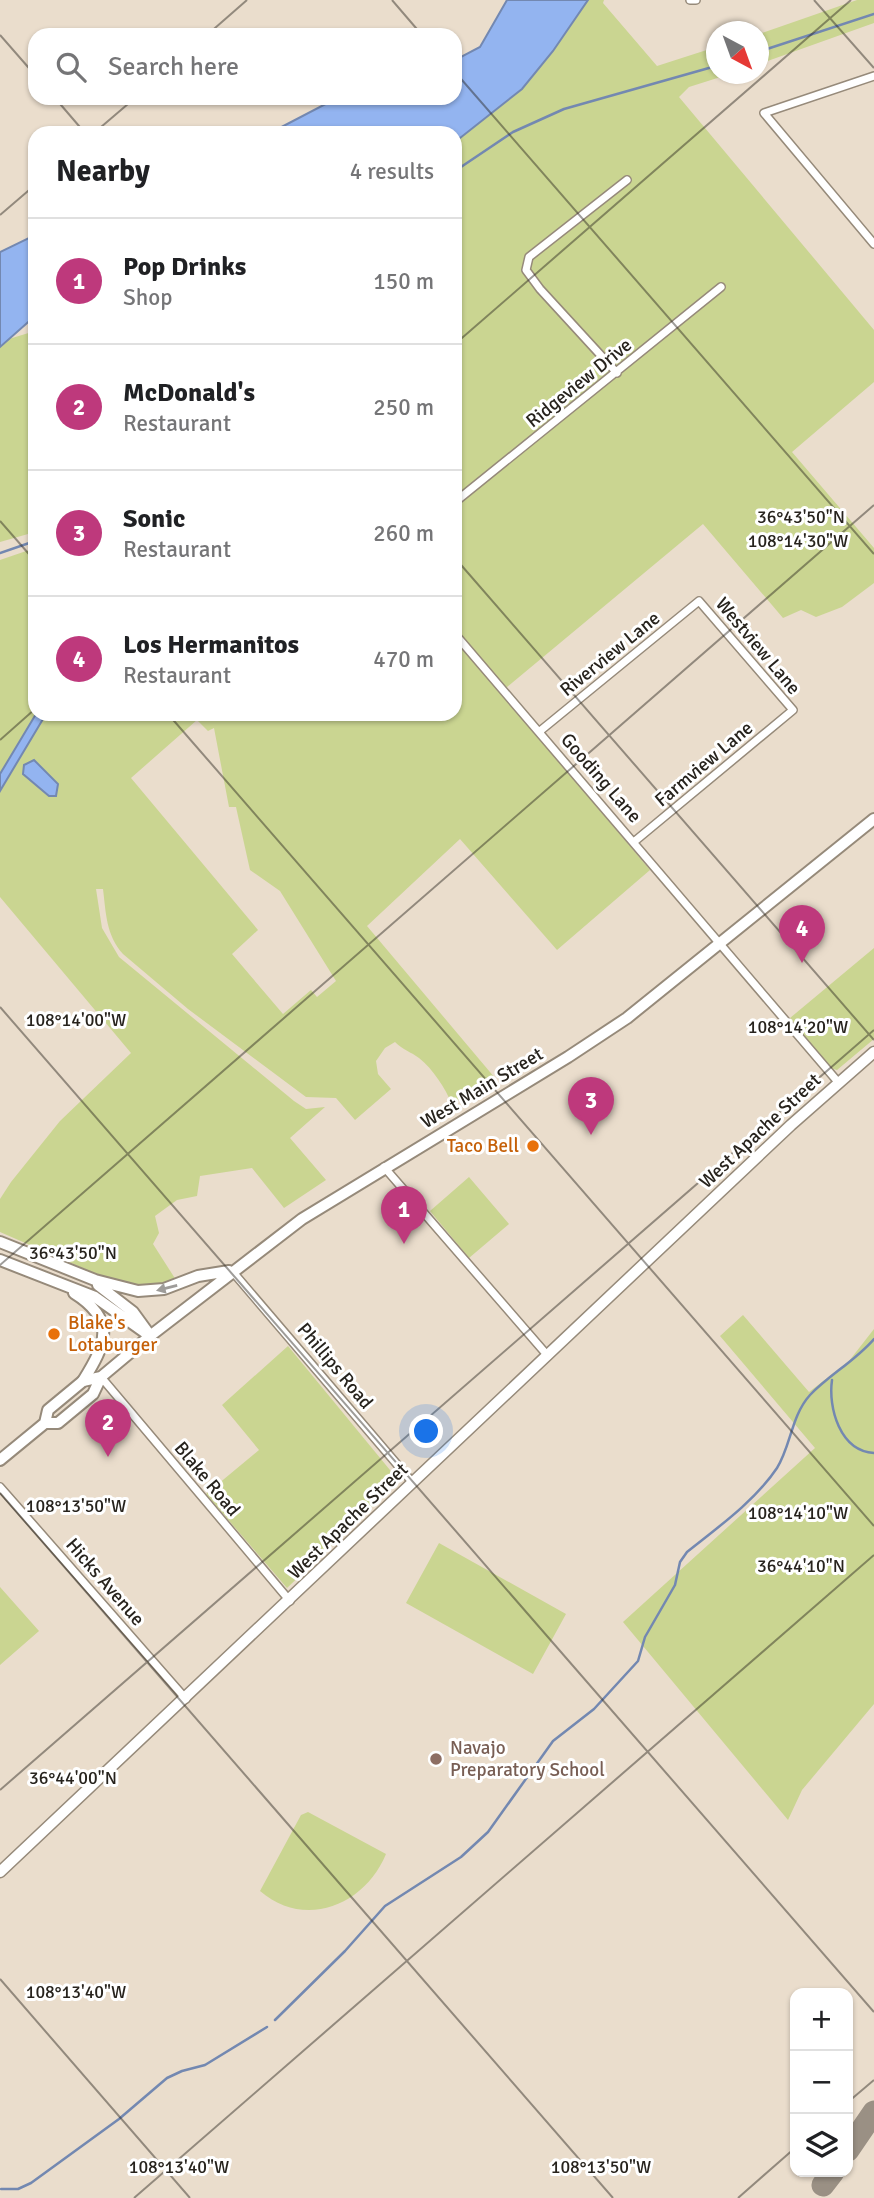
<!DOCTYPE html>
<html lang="en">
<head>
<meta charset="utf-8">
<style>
  :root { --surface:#fff; --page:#f6f6f6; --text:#202124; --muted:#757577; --line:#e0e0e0; --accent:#be397c }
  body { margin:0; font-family:Signika,sans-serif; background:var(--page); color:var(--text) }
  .controls { position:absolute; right:21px; bottom:21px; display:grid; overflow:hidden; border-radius:14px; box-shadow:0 2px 5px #0004 }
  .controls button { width:63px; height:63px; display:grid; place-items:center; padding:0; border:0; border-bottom:2px solid var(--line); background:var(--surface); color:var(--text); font:35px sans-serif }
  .compass { position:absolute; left:706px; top:21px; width:63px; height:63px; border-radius:50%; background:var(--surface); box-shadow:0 2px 5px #0004; rotate:139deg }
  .you { position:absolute; left:427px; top:1432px; width:24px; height:24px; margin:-18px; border:5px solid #fff; border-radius:50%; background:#1a73e8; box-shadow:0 0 0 10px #1a73e833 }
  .badge { display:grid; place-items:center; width:46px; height:46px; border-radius:50%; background:var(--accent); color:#fff; font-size:23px; font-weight:700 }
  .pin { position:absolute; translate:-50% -58px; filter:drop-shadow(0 2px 4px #0008) }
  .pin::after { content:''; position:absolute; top:37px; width:24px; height:21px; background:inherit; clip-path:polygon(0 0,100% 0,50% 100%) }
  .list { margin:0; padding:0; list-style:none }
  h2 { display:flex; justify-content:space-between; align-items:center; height:91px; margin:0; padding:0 28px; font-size:30px }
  h2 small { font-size:23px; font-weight:400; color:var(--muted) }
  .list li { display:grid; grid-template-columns:46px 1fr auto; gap:21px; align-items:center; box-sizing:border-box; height:126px; padding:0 28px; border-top:2px solid var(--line) }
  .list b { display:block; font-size:26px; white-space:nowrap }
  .list p { margin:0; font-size:23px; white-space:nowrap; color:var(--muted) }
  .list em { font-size:23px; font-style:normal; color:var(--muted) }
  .icon { flex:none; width:38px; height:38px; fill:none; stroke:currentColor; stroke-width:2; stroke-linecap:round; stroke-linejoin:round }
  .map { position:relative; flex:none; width:874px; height:2198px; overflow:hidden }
  .search { position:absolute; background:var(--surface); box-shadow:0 2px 5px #0004; left:28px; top:28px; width:434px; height:77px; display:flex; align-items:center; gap:18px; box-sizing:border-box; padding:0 24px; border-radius:21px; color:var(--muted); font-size:26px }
  .panel { position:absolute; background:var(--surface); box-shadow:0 2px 5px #0004; left:28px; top:126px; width:434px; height:595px; border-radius:21px }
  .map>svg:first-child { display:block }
</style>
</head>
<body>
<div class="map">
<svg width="874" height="2198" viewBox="0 0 874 2198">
  <rect width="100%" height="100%" fill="#eaddcc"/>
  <path fill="#cad591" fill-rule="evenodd" d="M 588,0 L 604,0 L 603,3 L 657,66 L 716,47 L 716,74 L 730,74 L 689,87 L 679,97 L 874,330 L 874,382 L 792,452 L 874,548 L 874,583 L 842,607 L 816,617 L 801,610 L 783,618 L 703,524 L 501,692 L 650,870 L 557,950 L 460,839 L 367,926 L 495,1078 L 452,1104 C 445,1088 433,1069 419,1058 C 411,1052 403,1050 395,1042 L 385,1048 L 376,1061 L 378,1074 L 391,1089 L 355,1120 L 336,1098 L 306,1097 L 188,1009 L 123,954 C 106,935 106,913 103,889 L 96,889 L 102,928 L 119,957 L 294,1101 L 306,1109 L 325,1107 L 290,1138 L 326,1180 L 284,1208 L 252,1168 L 200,1176 L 197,1196 L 177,1200 L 155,1216 L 159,1233 L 153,1244 L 176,1280 L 147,1286 L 108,1279 L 0,1232 L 0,1199 L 11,1182 L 60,1121 L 131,1053 L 0,897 L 0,792 L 46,714 L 455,714 L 455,142 L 522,89 L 553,51 ZM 197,720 L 208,731 L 214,728 L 229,807 L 236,807 L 250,870 L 280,891 L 336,981 L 317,997 L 311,990 L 283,1014 L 232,954 L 258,930 L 131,778 Z
    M 857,0 L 874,0 L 874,23 L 759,64 L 759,34 Z
    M 35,331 L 35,532 L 0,542 L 0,347 L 9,339 Z
    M 35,548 L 36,714 L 0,774 L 0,560 Z
    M 874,948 L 874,1039 L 837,1070 L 830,1068 L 790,1018 Z
    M 469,1177 L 509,1224 L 469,1258 L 430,1211 Z
    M 743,1315 L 809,1392 L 849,1361 L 874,1329 L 874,1704 L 802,1790 L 788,1820 L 623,1622 L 815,1448 L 720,1336 Z
    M 288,1346 L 399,1481 L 287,1588 L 206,1494 L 259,1450 L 222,1405 Z
    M 439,1543 L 566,1614 L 533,1674 L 406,1603 Z
    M 0,1587 L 39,1631 L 0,1665 Z
    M 308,1812 L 386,1854 C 365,1905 305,1930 260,1891 L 301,1815 Z"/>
  <path fill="#93b4f0" stroke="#7388b1" stroke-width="2" d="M 507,0 L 588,0 L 553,51 L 522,89 L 455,142 L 455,133 L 270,133 L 337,98 L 455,98 L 455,60 L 480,47 Z
    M 35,235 L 35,316 L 0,347 L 0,252 Z
    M 36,714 L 46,714 L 0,791 L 0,774 Z
    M 34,760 L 58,784 L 56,796 L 49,796 L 23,774 L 24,765 Z"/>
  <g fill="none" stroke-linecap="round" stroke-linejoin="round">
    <path stroke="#7388b1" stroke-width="2.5" d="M 758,52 L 874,14
      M 455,171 L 513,132 L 564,109 L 716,66
      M 0,553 L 35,541
      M 832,1380 C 828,1408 840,1451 874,1453
      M 275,2020 L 345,1951 L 385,1906 L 461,1857 L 488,1832 L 553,1741 L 594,1709 L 638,1661 L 645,1637 L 675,1585 L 680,1562 L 687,1552 C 717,1528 755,1501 777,1468 C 791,1446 791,1416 810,1395 C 829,1375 855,1361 874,1339
      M 1,2189 L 18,2189 L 31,2183 L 119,2119 L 167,2078 L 182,2071 L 205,2065 L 267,2027"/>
    <path stroke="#9a9084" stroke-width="23" d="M 848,2150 L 874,2112
      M 823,2185 L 833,2172"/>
    <g stroke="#968a7a" stroke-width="10">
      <path id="minor" d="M 690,0 L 696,0
        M 874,76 L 764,113 L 874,244
        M 617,373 L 540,289 L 526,270 L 529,257 L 627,180
        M 455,502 L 721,287
        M 455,634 L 838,1082
        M 540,731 L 699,601 L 793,710 L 635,841
        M 384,1167 L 548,1356
        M 232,1271 L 413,1483
        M 101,1377 L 290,1601
        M 0,1487 L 186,1699"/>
    </g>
    <g stroke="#968a7a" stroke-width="13">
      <path id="secondary" d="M 0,1872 L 791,1125 L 874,1052"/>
    </g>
    <g stroke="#968a7a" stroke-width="14">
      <path id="primary" d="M 45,1423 L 58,1423 L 93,1394 L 101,1377
        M 0,1460 L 45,1423 L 48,1410 L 83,1381 L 101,1377 L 150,1336"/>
    </g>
    <g stroke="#968a7a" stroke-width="14">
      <path id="trunk" d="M 0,1242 L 95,1280 L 138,1291 L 164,1289 L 198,1276 L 229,1271
        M 0,1260 L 95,1297 L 150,1336
        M 98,1285 L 133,1312 L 149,1334
        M 74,1293 C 117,1320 106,1344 83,1381
        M 150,1336 L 302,1219 L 568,1057 L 627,1018 L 874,819"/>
    </g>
    <use href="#minor" stroke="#fff" stroke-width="7"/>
    <use href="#secondary" stroke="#fff" stroke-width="10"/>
    <use href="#primary" stroke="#fff" stroke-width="10"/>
    <use href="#trunk" stroke="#fff" stroke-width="10"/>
  </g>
  <defs><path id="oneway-solid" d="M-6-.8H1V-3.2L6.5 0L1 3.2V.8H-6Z" transform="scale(1.75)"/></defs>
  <use fill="#9e9c99" href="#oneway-solid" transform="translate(167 1288) rotate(166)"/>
  <path fill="none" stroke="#27231d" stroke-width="2" stroke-opacity="0.45" d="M 392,0 L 422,35M 814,0 L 874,68M 0,35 L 35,75M 207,35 L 247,0M 455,72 L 874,554M 55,98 L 85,133M 94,133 L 135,98M 0,215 L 35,185M 455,344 L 851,0M 0,521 L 35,561M 455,558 L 874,1040M 168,714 L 874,1526M 0,740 L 35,709M 0,1007 L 874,2012M 0,1265 L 874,505M 0,1493 L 613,2198M 0,1790 L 874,1030M 0,1979 L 190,2198M 848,2102 L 874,2080M 134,2198 L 874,1555M 738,2198 L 795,2148"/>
  <g fill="#e8710a" stroke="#fff" stroke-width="2.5">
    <circle cx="533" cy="1146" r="7"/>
    <circle cx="54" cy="1334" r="7"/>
  </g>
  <circle fill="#8d6e63" stroke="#fff" stroke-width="2.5" cx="436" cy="1759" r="7"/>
  <g text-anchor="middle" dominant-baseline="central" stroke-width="6" stroke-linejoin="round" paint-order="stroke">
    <g font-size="19" fill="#27231d" stroke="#fff">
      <text transform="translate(579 383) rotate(-39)">Ridgeview Drive</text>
      <text transform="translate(758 646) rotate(50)">Westview Lane</text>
      <text transform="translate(610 654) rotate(-39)">Riverview Lane</text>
      <text transform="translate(704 764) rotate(-40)">Farmview Lane</text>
      <text transform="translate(601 778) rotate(49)">Gooding Lane</text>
      <text transform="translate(482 1088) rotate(-31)">West Main Street</text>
      <text transform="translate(760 1131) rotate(-43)">West Apache Street</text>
      <text transform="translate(335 1366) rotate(50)">Phillips Road</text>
      <text transform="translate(207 1479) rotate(50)">Blake Road</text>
      <text transform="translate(348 1521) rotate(-44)">West Apache Street</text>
      <text transform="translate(105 1582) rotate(49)">Hicks Avenue</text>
    </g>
    <g font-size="19" fill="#c56008" stroke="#fff" text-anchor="end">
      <text x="519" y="1146">Taco Bell</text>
      <text x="68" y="1323" text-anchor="start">Blake's<tspan x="68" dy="22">Lotaburger</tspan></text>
    </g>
    <g font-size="19" fill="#785e54" stroke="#fff" text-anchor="start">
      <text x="450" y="1748">Navajo<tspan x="450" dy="22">Preparatory School</tspan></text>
    </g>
  </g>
  <g font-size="18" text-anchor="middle" fill="#27231d" stroke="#fff" stroke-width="6" stroke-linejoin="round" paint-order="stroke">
    <text x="801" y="523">36°43'50"N</text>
    <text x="798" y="547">108°14'30"W</text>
    <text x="76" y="1026">108°14'00"W</text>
    <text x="798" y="1033">108°14'20"W</text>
    <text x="73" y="1259">36°43'50"N</text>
    <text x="76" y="1512">108°13'50"W</text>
    <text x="798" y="1519">108°14'10"W</text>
    <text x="801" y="1572">36°44'10"N</text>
    <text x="73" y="1784">36°44'00"N</text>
    <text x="76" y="1998">108°13'40"W</text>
    <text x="179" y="2173">108°13'40"W</text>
    <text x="601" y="2173">108°13'50"W</text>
  </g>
</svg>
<div class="controls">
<button>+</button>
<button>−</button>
<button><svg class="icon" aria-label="layers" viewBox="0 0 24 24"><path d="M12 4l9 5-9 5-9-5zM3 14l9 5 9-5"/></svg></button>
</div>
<svg class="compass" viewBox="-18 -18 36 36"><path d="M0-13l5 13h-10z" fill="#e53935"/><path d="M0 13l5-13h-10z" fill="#757577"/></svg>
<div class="you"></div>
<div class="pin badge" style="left:404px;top:1244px">1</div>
<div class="pin badge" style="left:108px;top:1457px">2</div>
<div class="pin badge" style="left:591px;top:1135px">3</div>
<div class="pin badge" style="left:802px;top:963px">4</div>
<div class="search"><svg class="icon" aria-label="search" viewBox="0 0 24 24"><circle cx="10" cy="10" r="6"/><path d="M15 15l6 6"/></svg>Search here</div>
<section class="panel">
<h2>Nearby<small>4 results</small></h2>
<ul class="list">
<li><span class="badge">1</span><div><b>Pop Drinks</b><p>Shop</p></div><em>150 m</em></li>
<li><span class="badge">2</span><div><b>McDonald's</b><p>Restaurant</p></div><em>250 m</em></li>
<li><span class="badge">3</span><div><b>Sonic</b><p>Restaurant</p></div><em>260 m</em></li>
<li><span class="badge">4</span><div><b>Los Hermanitos</b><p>Restaurant</p></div><em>470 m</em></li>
</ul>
</section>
</div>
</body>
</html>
